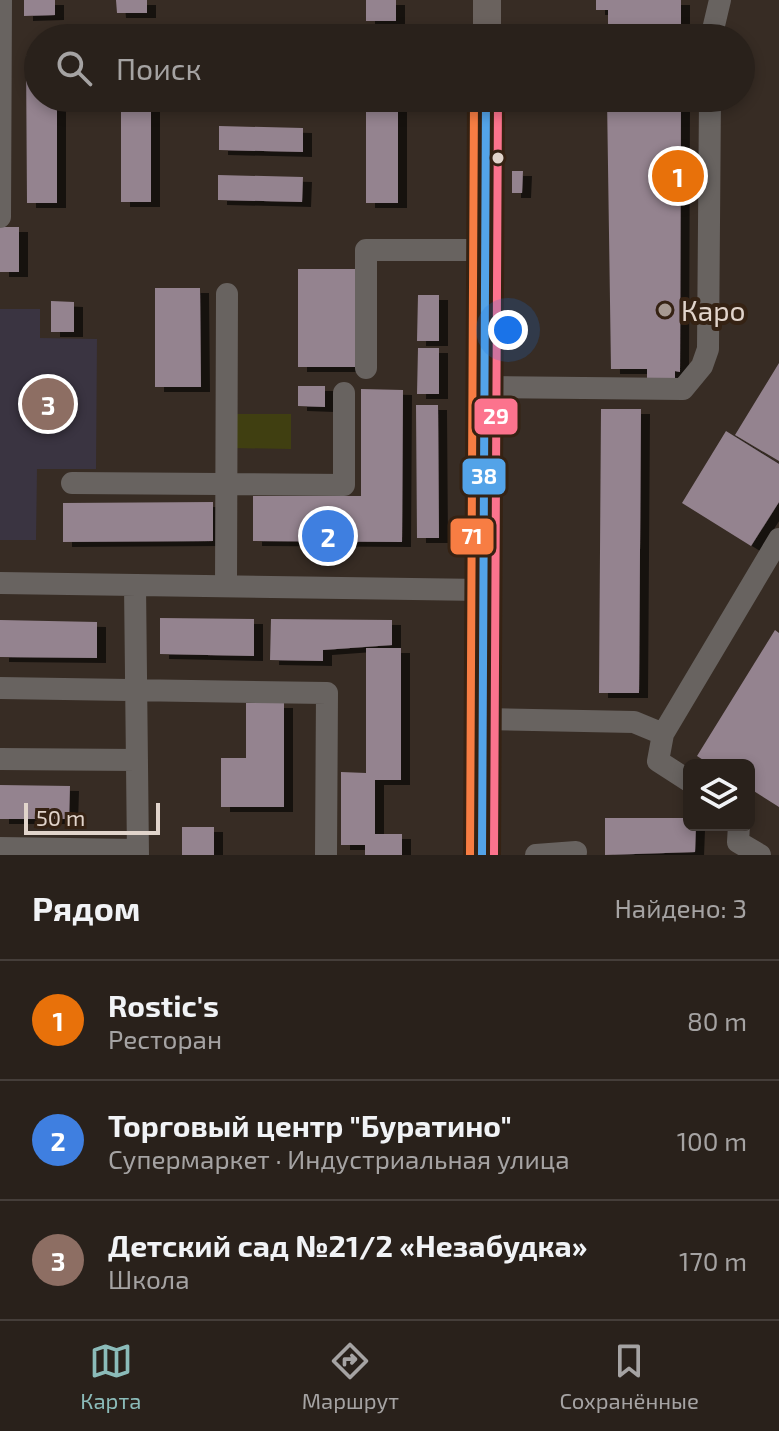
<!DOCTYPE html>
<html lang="ru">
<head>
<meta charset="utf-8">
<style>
  :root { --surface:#29211b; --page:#312924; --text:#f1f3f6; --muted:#a5a3a3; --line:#453e3a; --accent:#8bbbb9 }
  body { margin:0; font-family:"Exo 2",sans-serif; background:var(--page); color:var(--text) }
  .controls { position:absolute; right:24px; bottom:24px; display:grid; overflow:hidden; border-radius:12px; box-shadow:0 4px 12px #0003 }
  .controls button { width:72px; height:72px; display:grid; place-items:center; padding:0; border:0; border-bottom:2px solid var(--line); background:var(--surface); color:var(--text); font:40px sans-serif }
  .scale { position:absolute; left:24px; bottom:20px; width:136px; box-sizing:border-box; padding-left:8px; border:4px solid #e1d4cb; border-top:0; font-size:22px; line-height:28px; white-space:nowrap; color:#e1d4cb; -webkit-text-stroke:6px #352213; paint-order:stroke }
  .you { position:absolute; left:508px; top:330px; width:28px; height:28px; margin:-20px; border:6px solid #fff; border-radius:50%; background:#1a73e8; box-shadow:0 0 0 12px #1a73e833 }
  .badge { display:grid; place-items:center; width:52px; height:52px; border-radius:50%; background:var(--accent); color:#fff; font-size:26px; font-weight:700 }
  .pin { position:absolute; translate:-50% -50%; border:4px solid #fff; box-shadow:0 2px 8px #0006 }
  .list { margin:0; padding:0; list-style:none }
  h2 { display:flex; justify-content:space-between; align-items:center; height:104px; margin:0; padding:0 32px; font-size:34px }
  h2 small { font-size:26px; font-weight:400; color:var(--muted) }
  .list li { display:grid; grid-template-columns:52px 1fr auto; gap:24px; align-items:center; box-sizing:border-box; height:120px; padding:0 32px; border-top:2px solid var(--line) }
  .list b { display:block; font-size:30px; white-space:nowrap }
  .list p { margin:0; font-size:26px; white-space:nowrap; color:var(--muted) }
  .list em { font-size:26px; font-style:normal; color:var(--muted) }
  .icon { flex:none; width:44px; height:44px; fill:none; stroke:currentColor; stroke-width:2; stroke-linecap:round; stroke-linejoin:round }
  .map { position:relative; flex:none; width:779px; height:855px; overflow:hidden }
  .search { position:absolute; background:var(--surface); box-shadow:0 4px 12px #0003; left:24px; right:24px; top:24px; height:88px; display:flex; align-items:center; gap:20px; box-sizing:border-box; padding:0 28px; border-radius:44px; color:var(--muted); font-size:30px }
  .sheet { height:464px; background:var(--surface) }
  nav { display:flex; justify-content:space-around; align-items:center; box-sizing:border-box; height:112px; border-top:2px solid var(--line); background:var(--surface); font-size:22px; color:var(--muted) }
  nav a { display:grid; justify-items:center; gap:4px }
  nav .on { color:var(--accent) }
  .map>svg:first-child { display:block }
</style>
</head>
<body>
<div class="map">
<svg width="779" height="855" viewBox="0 0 779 855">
  <defs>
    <filter id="shadow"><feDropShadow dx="9" dy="5" stdDeviation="0" flood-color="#0009"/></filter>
  </defs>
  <rect width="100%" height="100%" fill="#372c24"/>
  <path fill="#3a3441" d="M 0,309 L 40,309 L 40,338 L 97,339 L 96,469 L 37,469 L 36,540 L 0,540 Z"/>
  <path fill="#403f11" d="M 233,414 L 291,414 L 291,449 L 233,448 Z"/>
  <path fill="#94838f" filter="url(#shadow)" d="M 24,0 L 55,0 L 55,15 L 24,16 Z
    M 116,0 L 147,0 L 147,13 L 117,13 Z
    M 366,0 L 396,0 L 396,21 L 366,21 Z
    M 596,0 L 681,0 L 681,38 L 608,38 L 608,10 L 596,10 Z
    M 26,55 L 38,55 L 38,98 L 57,98 L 57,203 L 27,203 Z
    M 121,98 L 151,98 L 151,202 L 121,202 Z
    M 236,98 L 300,98 L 300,102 L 236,101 Z
    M 366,98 L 398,98 L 398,203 L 366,203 Z
    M 607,98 L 681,98 L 680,372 L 675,371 L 675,380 L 647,380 L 647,369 L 611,369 Z
    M 219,126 L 303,128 L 303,152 L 219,150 Z
    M 512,171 L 523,171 L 522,193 L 512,193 Z
    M 218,175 L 303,177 L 302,202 L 218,200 Z
    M 0,227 L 19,227 L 19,272 L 0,272 Z
    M 298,269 L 357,269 L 357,367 L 298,367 Z
    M 155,288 L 200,288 L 201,387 L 155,387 Z
    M 418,295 L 439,295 L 439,341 L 417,341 Z
    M 51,301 L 74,302 L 74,332 L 51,332 Z
    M 418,348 L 439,348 L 439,394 L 417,394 Z
    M 779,363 L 779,461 L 735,435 Z
    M 298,386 L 325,386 L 325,407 L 298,406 Z
    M 361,389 L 403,390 L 402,542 L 253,541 L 253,496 L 361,496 Z
    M 416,405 L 438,405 L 439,538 L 417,538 Z
    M 601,409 L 641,409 L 639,693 L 599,693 Z
    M 726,431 L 779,464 L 779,502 L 751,546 L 682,503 Z
    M 213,502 L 213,541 L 63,542 L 63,503 Z
    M 160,618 L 254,619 L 254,656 L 160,654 Z
    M 271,619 L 392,620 L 392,645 L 323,650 L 323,661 L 270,660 Z
    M 0,620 L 97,622 L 97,658 L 0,657 Z
    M 775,630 L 779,633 L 779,807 L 749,788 L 749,765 L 711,765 L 697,756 Z
    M 366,648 L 401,648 L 401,780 L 375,780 L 375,834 L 402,834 L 402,855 L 365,855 L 365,845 L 341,845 L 341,772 L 366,773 Z
    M 246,703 L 284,703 L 284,807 L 221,807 L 221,758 L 246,758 Z
    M 0,785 L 70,786 L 69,819 L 0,819 Z
    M 605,818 L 689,818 L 689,825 L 696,825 L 695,852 L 605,855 Z
    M 182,827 L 214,827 L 214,855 L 182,855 Z"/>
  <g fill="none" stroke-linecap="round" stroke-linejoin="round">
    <path stroke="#686360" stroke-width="22" d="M 711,38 L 720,0
      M 0,217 L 1,0
      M 366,368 L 366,250 L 485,250
      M 484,387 L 683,389 L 702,366 L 708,349 L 710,98
      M 72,483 L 344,485 L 344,393
      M 0,583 L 483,590
      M 135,585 L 138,855
      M 226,586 L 227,294
      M 0,688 L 327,693 L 326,855
      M 483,719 L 634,722 L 663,734
      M 0,759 L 137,760
      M 689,781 L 658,761 L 663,734 L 779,539
      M 739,825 L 738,842 L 760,855
      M 0,848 L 138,850
      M 536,855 L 576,852"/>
    <path stroke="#6a625e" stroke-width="28" d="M 487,38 L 487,0
      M 482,855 L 486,98"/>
    <g stroke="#352213" stroke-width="14">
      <path id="bus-1" d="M 482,855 L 486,98"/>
    </g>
    <g stroke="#352213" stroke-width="14">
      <path id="bus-2" d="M 494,855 L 498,98"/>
    </g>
    <g stroke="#352213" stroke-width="14">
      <path id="bus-3" d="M 470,855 L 474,98"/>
    </g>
    <use href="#bus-1" stroke="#53a3e8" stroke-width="8"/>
    <use href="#bus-2" stroke="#fc738d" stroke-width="8"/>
    <use href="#bus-3" stroke="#f77d43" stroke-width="8"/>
  </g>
  <circle fill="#e1d4cb" stroke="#352213" stroke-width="3" cx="498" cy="158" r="7"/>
  <circle fill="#a69991" stroke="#352213" stroke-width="3" cx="665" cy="310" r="8"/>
  <g text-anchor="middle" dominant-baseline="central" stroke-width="8" stroke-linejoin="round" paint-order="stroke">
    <g font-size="28" fill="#e1d4cb" stroke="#352213" text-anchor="start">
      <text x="681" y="310">Каро</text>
    </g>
  </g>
  <g stroke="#352213" stroke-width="3">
    <rect x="473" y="397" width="46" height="39" rx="8" fill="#fc738d"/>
    <rect x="461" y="457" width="46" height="39" rx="8" fill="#53a3e8"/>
    <rect x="449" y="517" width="46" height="39" rx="8" fill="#f77d43"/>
  </g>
  <g font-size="22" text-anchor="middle" font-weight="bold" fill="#fff">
    <text x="496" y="424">29</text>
    <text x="484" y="484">38</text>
    <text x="472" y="544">71</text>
  </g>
</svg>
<div class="controls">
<button><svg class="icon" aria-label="layers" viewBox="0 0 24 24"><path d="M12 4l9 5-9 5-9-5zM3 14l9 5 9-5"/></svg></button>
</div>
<div class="scale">50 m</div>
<div class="you"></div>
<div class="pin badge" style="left:678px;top:176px;background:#e8710a">1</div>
<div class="pin badge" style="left:328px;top:536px;background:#3f7fe0">2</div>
<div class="pin badge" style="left:48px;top:404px;background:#8d6e63">3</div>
<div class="search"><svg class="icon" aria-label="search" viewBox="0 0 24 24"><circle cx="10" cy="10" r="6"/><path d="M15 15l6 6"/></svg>Поиск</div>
</div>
<section class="sheet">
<h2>Рядом<small>Найдено: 3</small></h2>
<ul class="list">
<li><span class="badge" style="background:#e8710a">1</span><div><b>Rostic's</b><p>Ресторан</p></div><em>80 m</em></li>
<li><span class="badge" style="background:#3f7fe0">2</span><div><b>Торговый центр &quot;Буратино&quot;</b><p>Супермаркет · Индустриальная улица</p></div><em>100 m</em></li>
<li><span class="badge" style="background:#8d6e63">3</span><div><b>Детский сад №21/2 «Незабудка»</b><p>Школа</p></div><em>170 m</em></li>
</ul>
</section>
<nav>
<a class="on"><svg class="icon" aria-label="map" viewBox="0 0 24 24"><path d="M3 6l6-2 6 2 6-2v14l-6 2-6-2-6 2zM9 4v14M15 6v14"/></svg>Карта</a>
<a><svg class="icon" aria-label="directions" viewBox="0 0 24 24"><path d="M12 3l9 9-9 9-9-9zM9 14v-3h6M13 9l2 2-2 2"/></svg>Маршрут</a>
<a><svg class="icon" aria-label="saved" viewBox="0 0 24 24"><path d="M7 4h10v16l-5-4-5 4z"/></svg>Сохранённые</a>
</nav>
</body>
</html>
